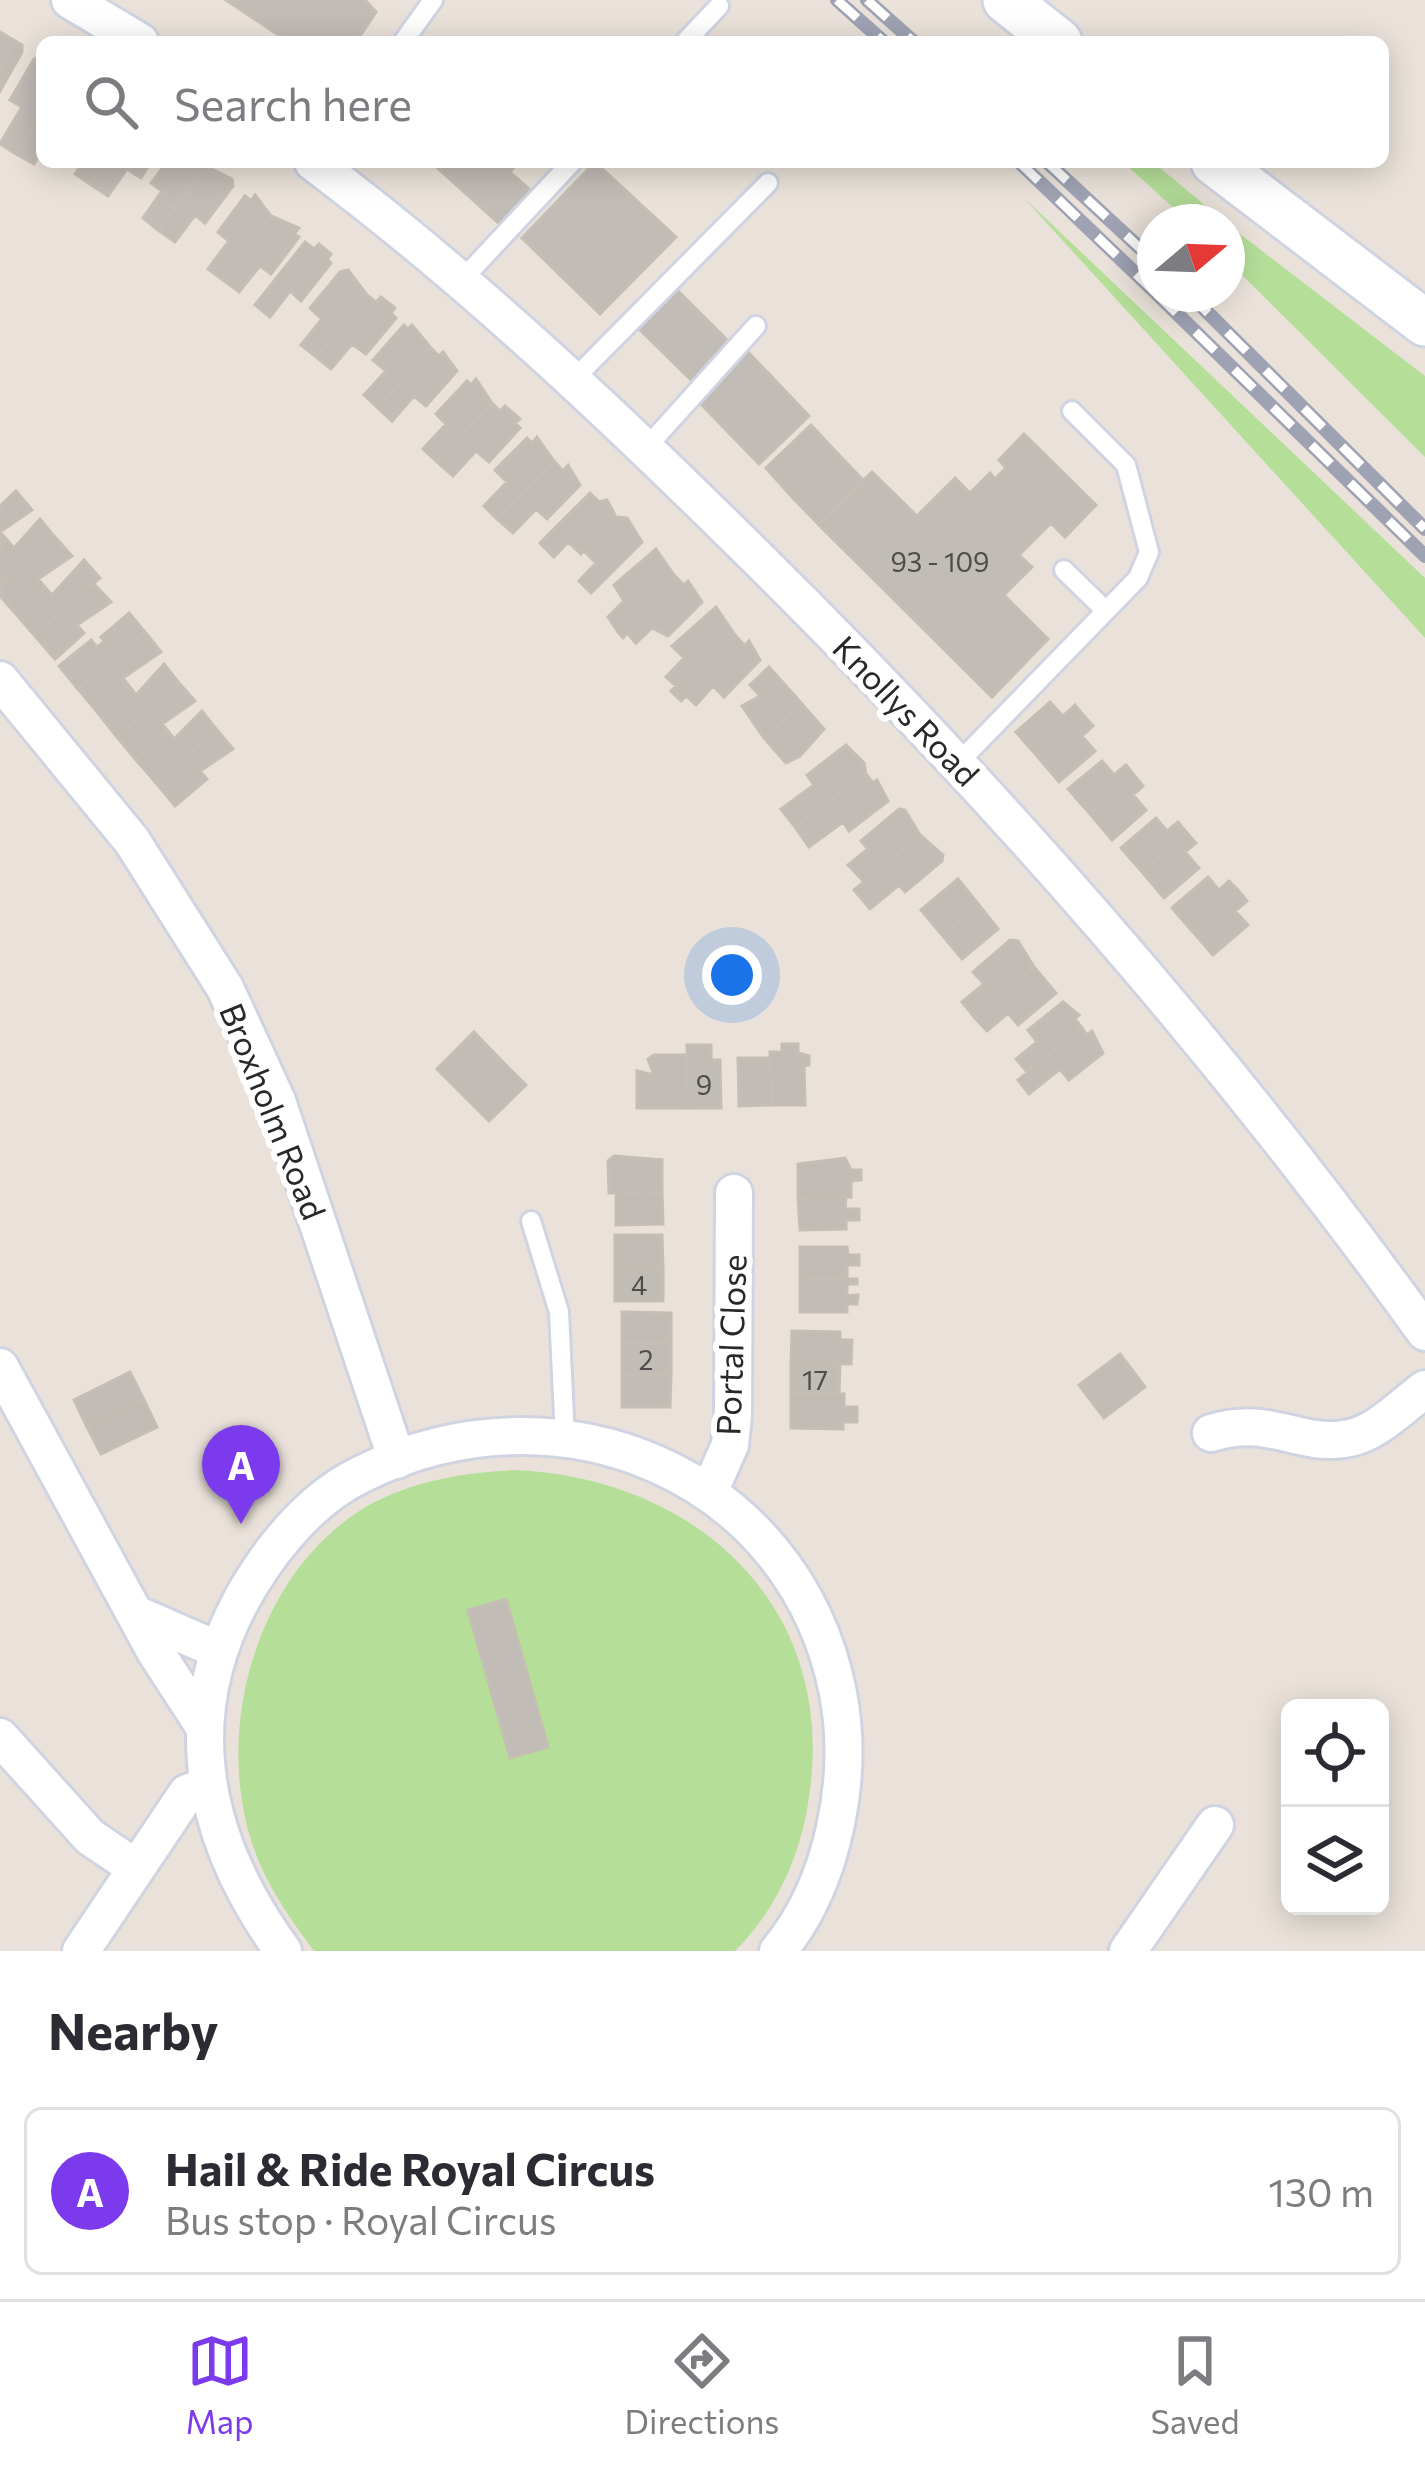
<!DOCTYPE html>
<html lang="en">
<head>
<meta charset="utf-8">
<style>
  :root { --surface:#fff; --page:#f2f2f3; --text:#2b2b33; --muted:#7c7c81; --line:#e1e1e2; --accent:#7c3aed }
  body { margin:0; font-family:Commissioner,sans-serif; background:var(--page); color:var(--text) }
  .controls { position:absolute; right:36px; bottom:36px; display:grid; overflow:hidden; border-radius:18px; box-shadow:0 6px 30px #0003 }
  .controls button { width:108px; height:108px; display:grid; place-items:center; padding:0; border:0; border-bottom:3px solid var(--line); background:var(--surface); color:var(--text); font:60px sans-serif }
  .compass { position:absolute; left:1137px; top:204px; width:108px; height:108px; border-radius:50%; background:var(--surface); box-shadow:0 6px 30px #0003; rotate:71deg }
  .you { position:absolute; left:732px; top:975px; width:42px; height:42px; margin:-30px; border:9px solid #fff; border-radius:50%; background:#1a73e8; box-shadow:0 0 0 18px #1a73e833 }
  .badge { display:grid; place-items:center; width:78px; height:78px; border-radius:50%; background:var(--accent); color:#fff; font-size:39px; font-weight:700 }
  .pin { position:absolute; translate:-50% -99px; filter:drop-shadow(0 3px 6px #0008) }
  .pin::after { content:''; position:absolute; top:63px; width:42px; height:36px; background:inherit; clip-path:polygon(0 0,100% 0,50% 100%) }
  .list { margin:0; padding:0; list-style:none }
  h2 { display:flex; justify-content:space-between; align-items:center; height:156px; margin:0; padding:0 48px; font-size:51px }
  h2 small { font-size:39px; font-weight:400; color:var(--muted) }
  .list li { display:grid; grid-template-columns:78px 1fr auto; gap:36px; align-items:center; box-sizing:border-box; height:168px; margin:0 24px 24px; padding:0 24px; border:3px solid var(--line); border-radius:18px }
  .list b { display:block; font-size:45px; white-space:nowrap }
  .list p { margin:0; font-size:39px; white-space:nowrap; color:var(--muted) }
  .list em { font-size:39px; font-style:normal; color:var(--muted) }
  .icon { flex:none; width:66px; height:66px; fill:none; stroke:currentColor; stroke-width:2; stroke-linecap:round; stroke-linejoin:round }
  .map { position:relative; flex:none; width:1425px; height:1951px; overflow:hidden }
  .search { position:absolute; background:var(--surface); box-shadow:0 6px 30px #0003; left:36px; right:36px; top:36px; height:132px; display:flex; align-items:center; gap:30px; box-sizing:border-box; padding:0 42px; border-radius:18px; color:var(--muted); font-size:45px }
  .sheet { height:348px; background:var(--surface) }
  nav { display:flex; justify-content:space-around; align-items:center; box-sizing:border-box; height:168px; border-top:3px solid var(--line); background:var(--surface); font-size:33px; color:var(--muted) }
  nav a { display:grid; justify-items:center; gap:6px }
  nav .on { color:var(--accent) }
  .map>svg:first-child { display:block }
</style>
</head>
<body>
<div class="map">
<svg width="1425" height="1951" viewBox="0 0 1425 1951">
  <rect width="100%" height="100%" fill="#eae2da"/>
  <path fill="#b5de99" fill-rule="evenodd" d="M 1123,162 L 1153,162 L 1225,222 L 1189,222 Z
    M 1023,197 L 1425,578 L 1425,638 Z
    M 1227,224 L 1425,376 L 1425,457 L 1227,260 Z
    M 513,1470 C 695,1477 838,1605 809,1797 C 801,1855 777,1909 735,1951 L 314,1951 C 288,1916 264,1882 251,1840 C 215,1725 257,1574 364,1508 C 410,1481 461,1473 513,1470 ZM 505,1600 L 510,1757 L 468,1611 Z"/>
  <path fill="#c2bcb7" stroke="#c5beb4" stroke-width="3" d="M 226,0 L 365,0 L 376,12 L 356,42 L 289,42 Z
    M 0,32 L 22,45 L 22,52 L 0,91 Z
    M 42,57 L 42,110 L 16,154 L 0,144 L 22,107 L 10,100 L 34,59 Z
    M 42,110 L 42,150 L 34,164 L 16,154 Z
    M 84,162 L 105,162 L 90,184 L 75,174 Z
    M 105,162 L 151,162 L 141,178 L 127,169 L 108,196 L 90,184 Z
    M 167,162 L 206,166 L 158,230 L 143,218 L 162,191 L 151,183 Z
    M 431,162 L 519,162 L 510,172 L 537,196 L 506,230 Z
    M 595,162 L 676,237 L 600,314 L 522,238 Z
    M 206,166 L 232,179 L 233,186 L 205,223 L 195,215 L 175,242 L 158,230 Z
    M 255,195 L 271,216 L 223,280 L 208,269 L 229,241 L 218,232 L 245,196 L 251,201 Z
    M 271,216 L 299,228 L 294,234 L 299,237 L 271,274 L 260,266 L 239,292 L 223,280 Z
    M 305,242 L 314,249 L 319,244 L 331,254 L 327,259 L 331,263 L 301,301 L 290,291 L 270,317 L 255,305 Z
    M 348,270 L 367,295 L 316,357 L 301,345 L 322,319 L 310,308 L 340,272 Z
    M 673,286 L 731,344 L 693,382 L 634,324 Z
    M 367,295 L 376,302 L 381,297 L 395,308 L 391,313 L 396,318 L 366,354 L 352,344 L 331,369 L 316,357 Z
    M 404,325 L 408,329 L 412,325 L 431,348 L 378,408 L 364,395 L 386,371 L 373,360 Z
    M 431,348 L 439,356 L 443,352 L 457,371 L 426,406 L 414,396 L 392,421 L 378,408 Z
    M 747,351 L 809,416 L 759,464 L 696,399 Z
    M 476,379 L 492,403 L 437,462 L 423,449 L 446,424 L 436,414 L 467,381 L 471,385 Z
    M 492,403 L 500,411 L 505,406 L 520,419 L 515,423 L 520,428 L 489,462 L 476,451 L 453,476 L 437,462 Z
    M 811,425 L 838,454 L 792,497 L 766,468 Z
    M 1024,434 L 1096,505 L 1065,537 L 1051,523 L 1019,555 L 1032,567 L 1004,595 L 1048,639 L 992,697 L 819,525 L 872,472 L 917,516 L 955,478 L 970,493 L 990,473 L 995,479 L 1006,468 L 999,460 Z
    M 537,437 L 554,461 L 497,519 L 484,506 L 507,482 L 495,470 L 527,438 L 532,443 Z
    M 838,454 L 865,482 L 819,525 L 792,497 Z
    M 554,461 L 563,471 L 568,465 L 580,485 L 547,519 L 536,509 L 513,533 L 497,519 Z
    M 16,491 L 32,510 L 0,532 L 7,540 L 0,547 L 0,506 Z
    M 590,493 L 599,502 L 607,500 L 616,517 L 581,554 L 568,542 L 554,557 L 540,543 Z
    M 616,517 L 627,518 L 642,542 L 591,593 L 579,581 L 596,563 L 584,551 Z
    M 40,519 L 54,536 L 0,586 L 0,547 L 7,540 L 14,548 Z
    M 54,536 L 72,556 L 38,579 L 45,587 L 15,613 L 0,596 L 0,586 Z
    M 656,549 L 674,575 L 618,632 L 608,617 L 624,601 L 614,585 Z
    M 84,560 L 100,578 L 34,635 L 15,613 L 45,587 L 52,595 Z
    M 674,575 L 684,585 L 688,581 L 702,602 L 668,636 L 652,628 L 636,643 L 627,633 L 623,638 L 618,632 Z
    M 94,584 L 111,602 L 77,625 L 84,633 L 55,659 L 34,635 Z
    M 716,607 L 735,635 L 676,696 L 671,691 L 676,686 L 666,677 L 684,658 L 672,646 Z
    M 129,613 L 145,632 L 78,689 L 59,666 L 91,640 L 97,647 L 105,641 L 101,637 Z
    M 145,632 L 161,652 L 123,678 L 129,686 L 97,712 L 78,689 Z
    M 735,635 L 745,646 L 749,641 L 760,660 L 724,697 L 713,686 L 696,705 L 686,696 L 681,701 L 676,696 Z
    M 164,664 L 179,683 L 117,737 L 97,712 L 129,686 L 136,695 Z
    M 769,667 L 802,704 L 764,738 L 742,706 L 760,696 L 750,685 Z
    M 179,683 L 195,701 L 162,724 L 168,731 L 136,760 L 117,737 Z
    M 1050,702 L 1063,716 L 1075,705 L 1084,716 L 1037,756 L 1016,732 Z
    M 802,704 L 824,729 L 800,756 L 786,763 L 764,738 Z
    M 202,711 L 217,730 L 156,783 L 136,760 L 168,731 L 174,739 Z
    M 1084,716 L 1093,726 L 1082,736 L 1095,751 L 1059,782 L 1037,756 Z
    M 217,730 L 233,749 L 200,771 L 207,779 L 175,806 L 156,783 Z
    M 846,745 L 864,763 L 866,774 L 795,827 L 781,809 L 814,785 L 807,775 Z
    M 1102,761 L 1114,775 L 1126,765 L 1134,775 L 1090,814 L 1068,789 Z
    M 866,774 L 873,783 L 877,780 L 888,801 L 849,831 L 843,822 L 809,847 L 795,827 Z
    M 1134,775 L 1143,786 L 1133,795 L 1146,810 L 1112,840 L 1090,814 Z
    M 899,809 L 905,810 L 920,835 L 864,882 L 848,865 L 868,849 L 861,841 Z
    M 1156,818 L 1167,831 L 1178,822 L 1187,833 L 1142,872 L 1121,848 Z
    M 1187,833 L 1196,843 L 1185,852 L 1199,868 L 1164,898 L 1142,872 Z
    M 920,835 L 943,855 L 942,861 L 905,892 L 899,885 L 870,909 L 854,890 Z
    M 1208,877 L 1219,890 L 1229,881 L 1238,890 L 1192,931 L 1172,908 Z
    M 958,879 L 979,905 L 942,935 L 921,910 Z
    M 1238,890 L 1247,901 L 1235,911 L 1248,925 L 1213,955 L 1192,931 Z
    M 979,905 L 998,929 L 962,959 L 942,935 Z
    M 1010,940 L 1018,941 L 1034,967 L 975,1018 L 962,1002 L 984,984 L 973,972 Z
    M 1034,967 L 1056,993 L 1018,1025 L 1008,1013 L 987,1031 L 975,1018 Z
    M 1063,1002 L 1079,1015 L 1075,1019 L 1082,1028 L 1027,1072 L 1016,1059 L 1037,1042 L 1028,1030 Z
    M 1082,1028 L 1087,1035 L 1092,1031 L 1103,1053 L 1069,1080 L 1060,1069 L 1029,1094 L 1018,1080 Z
    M 474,1032 L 500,1059 L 463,1095 L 437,1069 Z
    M 782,1044 L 798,1044 L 798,1053 L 809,1056 L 809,1065 L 804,1066 L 805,1105 L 772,1105 L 770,1052 L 782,1052 Z
    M 687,1045 L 711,1045 L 711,1060 L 720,1060 L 721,1108 L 688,1108 Z
    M 654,1055 L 687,1055 L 688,1108 L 637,1108 L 637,1071 L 654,1075 L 648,1059 Z
    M 738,1058 L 770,1058 L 772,1105 L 739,1106 Z
    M 500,1059 L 526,1085 L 489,1121 L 463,1095 Z
    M 614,1156 L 662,1160 L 662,1192 L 609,1193 L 608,1161 Z
    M 845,1158 L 851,1170 L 861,1170 L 861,1180 L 851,1181 L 851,1197 L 798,1198 L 798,1164 Z
    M 662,1192 L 663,1224 L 616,1225 L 616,1193 Z
    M 846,1197 L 845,1209 L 859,1209 L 859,1220 L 846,1220 L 846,1229 L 800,1230 L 798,1198 Z
    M 615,1235 L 662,1235 L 663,1267 L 615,1267 Z
    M 800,1247 L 847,1247 L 848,1255 L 859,1255 L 859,1265 L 847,1265 L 847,1279 L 800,1279 Z
    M 615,1267 L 663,1267 L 663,1301 L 615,1301 Z
    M 800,1279 L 857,1279 L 857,1284 L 847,1284 L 847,1296 L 858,1295 L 857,1304 L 847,1304 L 847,1312 L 800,1312 Z
    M 622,1312 L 671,1313 L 671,1343 L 622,1343 Z
    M 792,1331 L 840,1332 L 840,1340 L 852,1340 L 851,1364 L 791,1363 Z
    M 622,1343 L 671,1343 L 671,1375 L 622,1375 Z
    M 1120,1354 L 1145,1387 L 1104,1418 L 1079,1385 Z
    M 791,1363 L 840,1363 L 839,1394 L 791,1394 Z
    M 130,1372 L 144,1400 L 87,1427 L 74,1400 Z
    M 622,1375 L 671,1375 L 670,1407 L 622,1407 Z
    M 791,1394 L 844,1394 L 844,1407 L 857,1407 L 857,1422 L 843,1422 L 843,1429 L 791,1428 Z
    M 144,1400 L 157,1427 L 101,1454 L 87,1427 Z
    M 506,1599 L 548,1747 L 510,1758 L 468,1610 Z"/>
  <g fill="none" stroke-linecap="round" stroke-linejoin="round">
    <g stroke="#d0d4e1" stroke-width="24">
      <path id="service" d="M 403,42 L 433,0
        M 685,42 L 719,6
        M 461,281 L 572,162
        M 573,380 L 768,183
        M 645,449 L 756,326
        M 1064,570 L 1106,611
        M 959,762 L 1138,578 L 1149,552 L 1126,465 L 1072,411
        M 531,1221 L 559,1312 L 565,1438"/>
    </g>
    <g stroke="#d0d4e1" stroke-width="42">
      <path id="minor" d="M 70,0 L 140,42
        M 313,162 C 464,275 601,404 735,536 C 986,782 1219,1046 1425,1332
        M 0,680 L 132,841 L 225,988 L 277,1101 L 397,1460
        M 0,1367 L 155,1651 L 203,1725
        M 1211,1433 C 1271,1415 1296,1446 1344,1439 C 1374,1436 1401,1407 1425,1389
        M 709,1492 L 730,1445 L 733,1415 L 734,1193
        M 138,1615 L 218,1650
        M 0,1737 L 90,1837 L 136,1868
        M 81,1951 L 187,1793 L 207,1786
        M 283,1951 C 194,1829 173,1695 263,1565 C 288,1529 322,1493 362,1474 C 557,1377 794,1472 838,1693 C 854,1776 834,1884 778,1951
        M 1128,1951 L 1215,1825"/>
    </g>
    <g stroke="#d0d4e1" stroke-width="51">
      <path id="tertiary" d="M 1006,0 L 1059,42
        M 1214,162 L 1425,323"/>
    </g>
    <use href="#service" stroke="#fff" stroke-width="18"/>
    <use href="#minor" stroke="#fff" stroke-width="36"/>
    <use href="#tertiary" stroke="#fff" stroke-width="45"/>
    <g stroke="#9ea2b2" stroke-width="14">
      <path id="rail" d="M 837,0 L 884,42
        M 867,0 L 914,42
        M 1019,162 L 1155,292
        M 1047,162 L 1155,262
        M 1157,294 L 1425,556
        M 1189,294 L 1425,529"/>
    </g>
    <use href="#rail" stroke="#fff" stroke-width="9" stroke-dasharray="27" stroke-linecap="butt"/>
  </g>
  <g text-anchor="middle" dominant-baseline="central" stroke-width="12" stroke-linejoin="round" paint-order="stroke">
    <g font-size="27" fill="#4e4d4c">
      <text x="940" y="561">93 - 109</text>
      <text x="704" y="1084">9</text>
      <text x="639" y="1284">4</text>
      <text x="646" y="1359">2</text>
      <text x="815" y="1379">17</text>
    </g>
    <g font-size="33" fill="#282828" stroke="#fff">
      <text transform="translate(907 710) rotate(46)">Knollys Road</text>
      <text transform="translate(274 1111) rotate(68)">Broxholm Road</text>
      <text transform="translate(730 1345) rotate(-88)">Portal Close</text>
    </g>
  </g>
</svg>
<div class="controls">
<button><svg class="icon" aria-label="locate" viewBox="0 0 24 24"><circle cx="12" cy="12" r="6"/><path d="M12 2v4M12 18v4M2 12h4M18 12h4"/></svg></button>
<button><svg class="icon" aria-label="layers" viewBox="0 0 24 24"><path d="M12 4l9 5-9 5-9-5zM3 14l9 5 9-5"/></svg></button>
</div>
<svg class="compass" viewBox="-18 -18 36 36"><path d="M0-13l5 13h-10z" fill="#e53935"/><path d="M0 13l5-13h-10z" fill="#7c7c81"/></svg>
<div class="you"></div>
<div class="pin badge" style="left:241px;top:1524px">A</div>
<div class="search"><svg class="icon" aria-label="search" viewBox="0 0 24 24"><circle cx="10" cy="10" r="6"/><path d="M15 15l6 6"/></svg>Search here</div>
</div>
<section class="sheet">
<h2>Nearby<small></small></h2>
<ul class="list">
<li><span class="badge">A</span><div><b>Hail &amp; Ride Royal Circus</b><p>Bus stop · Royal Circus</p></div><em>130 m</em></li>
</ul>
</section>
<nav>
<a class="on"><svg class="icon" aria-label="map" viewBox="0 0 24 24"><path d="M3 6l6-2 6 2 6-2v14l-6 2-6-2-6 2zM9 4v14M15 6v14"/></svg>Map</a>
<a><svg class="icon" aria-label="directions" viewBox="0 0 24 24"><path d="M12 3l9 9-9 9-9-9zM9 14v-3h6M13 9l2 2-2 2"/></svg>Directions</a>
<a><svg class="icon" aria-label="saved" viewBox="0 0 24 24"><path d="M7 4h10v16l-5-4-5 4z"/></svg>Saved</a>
</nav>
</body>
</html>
